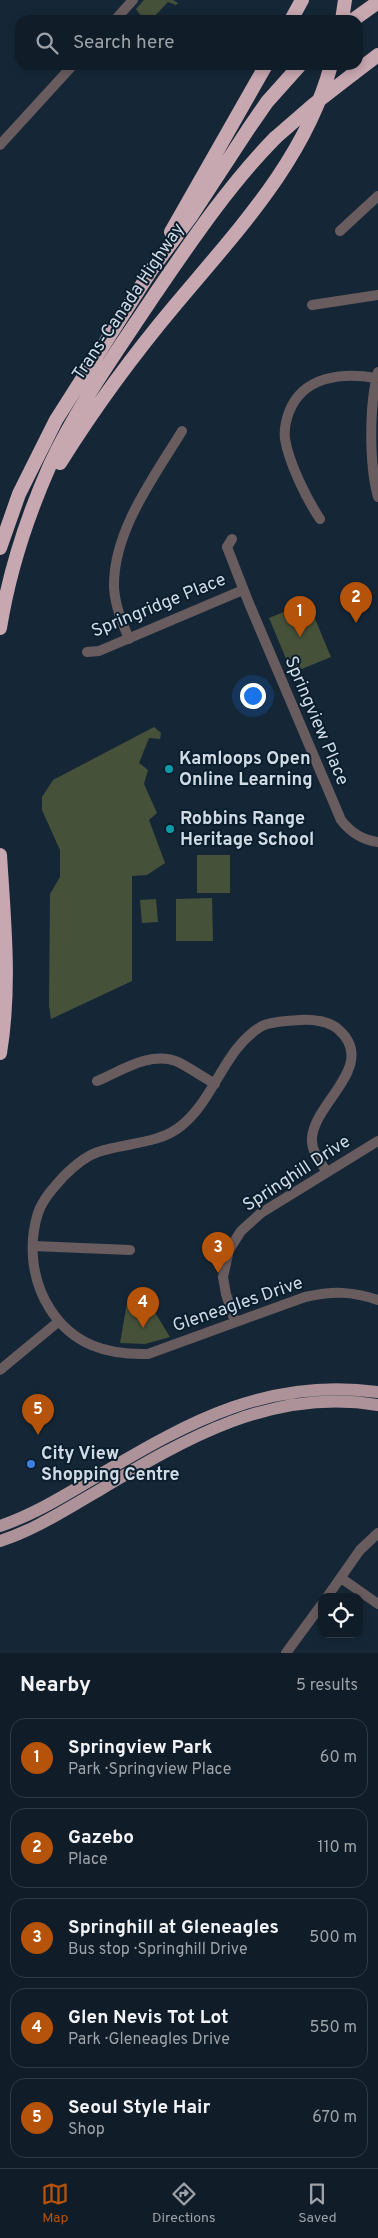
<!DOCTYPE html>
<html lang="en">
<head>
<meta charset="utf-8">
<style>
  :root { --surface:#101d29; --page:#192631; --text:#f1f3f6; --muted:#9ca2a8; --line:#303b46; --accent:#b45309 }
  body { margin:0; font-family:Overpass,sans-serif; background:var(--page); color:var(--text) }
  .controls { position:absolute; right:15px; bottom:15px; display:grid; overflow:hidden; border-radius:10px; box-shadow:0 2px 8px #0003 }
  .controls button { width:45px; height:45px; display:grid; place-items:center; padding:0; border:0; border-bottom:1px solid var(--line); background:var(--surface); color:var(--text); font:25px sans-serif }
  .you { position:absolute; left:252px; top:695px; width:18px; height:18px; margin:-12px; border:4px solid #fff; border-radius:50%; background:#1a73e8; box-shadow:0 0 0 8px #1a73e833 }
  .badge { display:grid; place-items:center; width:32px; height:32px; border-radius:50%; background:var(--accent); color:#fff; font-size:16px; font-weight:700 }
  .pin { position:absolute; translate:-50% -41px; filter:drop-shadow(0 1px 2px #0008) }
  .pin::after { content:''; position:absolute; top:26px; width:18px; height:15px; background:inherit; clip-path:polygon(0 0,100% 0,50% 100%) }
  .list { margin:0; padding:0; list-style:none }
  h2 { display:flex; justify-content:space-between; align-items:center; height:65px; margin:0; padding:0 20px; font-size:21px }
  h2 small { font-size:16px; font-weight:400; color:var(--muted) }
  .list li { display:grid; grid-template-columns:32px 1fr auto; gap:15px; align-items:center; box-sizing:border-box; height:80px; margin:0 10px 10px; padding:0 10px; border:1px solid var(--line); border-radius:15px }
  .list b { display:block; font-size:19px; white-space:nowrap }
  .list p { margin:0; font-size:16px; white-space:nowrap; color:var(--muted) }
  .list em { font-size:16px; font-style:normal; color:var(--muted) }
  .icon { flex:none; width:28px; height:28px; fill:none; stroke:currentColor; stroke-width:2; stroke-linecap:round; stroke-linejoin:round }
  .map { position:relative; flex:none; width:378px; height:1653px; overflow:hidden }
  .search { position:absolute; background:var(--surface); box-shadow:0 2px 8px #0003; left:15px; right:15px; top:15px; height:55px; display:flex; align-items:center; gap:12px; box-sizing:border-box; padding:0 18px; border-radius:15px; color:var(--muted); font-size:19px }
  .sheet { height:515px; background:var(--surface) }
  nav { display:flex; justify-content:space-around; align-items:center; box-sizing:border-box; height:70px; border-top:1px solid var(--line); background:var(--surface); font-size:14px; color:var(--muted) }
  nav a { display:grid; justify-items:center; gap:2px }
  nav .on { color:var(--accent) }
  .map>svg:first-child { display:block }
</style>
</head>
<body>
<div class="map">
<svg width="378" height="1653" viewBox="0 0 378 1653">
  <rect width="100%" height="100%" fill="#152737"/>
  <path fill="#465139" d="M 144,0 L 173,0 L 178,3 L 176,5 L 168,2 L 151,20 L 144,20 L 136,9 Z
    M 308,602 L 331,657 L 292,673 L 269,618 Z
    M 154,727 L 161,733 L 160,739 L 149,738 L 139,763 L 148,770 L 144,784 L 157,813 L 149,820 L 165,863 L 147,875 L 132,876 L 132,981 L 51,1019 L 49,1006 L 50,894 L 60,877 L 60,850 L 42,810 L 42,797 L 53,780 Z
    M 197,855 L 230,855 L 230,893 L 197,893 Z
    M 212,898 L 213,941 L 176,941 L 176,899 Z
    M 156,899 L 158,922 L 142,923 L 140,900 Z
    M 148,1301 L 170,1337 L 145,1344 L 120,1343 L 127,1303 Z"/>
  <g fill="none" stroke-linecap="round" stroke-linejoin="round">
    <path stroke="#695c5f" stroke-width="10" d="M 115,20 L 133,0
      M 0,145 L 73,65
      M 340,231 L 378,196
      M 312,305 L 378,295
      M 378,372 C 369,405 369,464 378,497
      M 320,519 C 306,498 289,463 285,439 C 284,430 286,420 289,412 C 303,376 342,372 376,378
      M 232,539 L 227,547 L 248,601 L 341,820 C 351,833 362,840 378,842
      M 129,639 C 122,622 115,606 114,587 C 113,531 154,477 182,431
      M 87,652 L 99,651 L 243,590
      M 97,1081 C 121,1071 151,1050 178,1062 C 190,1068 203,1077 215,1084
      M 327,1172 C 320,1162 311,1151 312,1138 C 314,1103 378,1065 339,1030 C 330,1021 312,1019 300,1020 C 289,1021 272,1021 262,1026 C 224,1048 215,1099 181,1126 C 159,1144 125,1143 98,1152 C 86,1156 73,1167 64,1176 C 54,1187 43,1199 38,1213 C 28,1245 32,1281 50,1309 C 73,1345 107,1355 148,1354 L 305,1297 C 333,1291 351,1291 378,1300
      M 33,1246 L 130,1250
      M 235,1322 L 226,1294 L 223,1277 L 229,1250 L 241,1231 L 261,1213 L 378,1141
      M 0,1370 L 58,1322
      M 341,1578 L 378,1604
      M 327,1597 L 360,1550 L 378,1533
      M 286,1653 L 322,1604"/>
    <path stroke="#ad9299" stroke-width="12" d="M 0,1526 C 36,1514 68,1493 101,1474 C 190,1421 270,1377 378,1392
      M 0,1541 C 35,1530 66,1509 98,1491 C 185,1439 272,1387 378,1405"/>
    <path stroke="#c7a7b0" stroke-width="14" d="M 291,20 L 302,0
      M 342,20 L 345,0
      M 353,20 L 378,2
      M 353,74 L 378,55
      M 171,232 L 266,65
      M 60,463 C 95,407 134,354 176,304 C 237,231 306,159 331,65
      M 0,548 L 19,494 L 56,420 L 152,269 L 192,215 L 249,128 L 267,102 L 300,65
      M 0,628 C 9,572 27,517 50,465 C 76,408 120,347 155,294 C 192,240 229,185 275,138
      M 0,855 C 4,920 11,987 0,1053"/>
    <path stroke="#c7a7b0" stroke-width="14" d="M 275,138 L 313,105 L 353,74"/>
  </g>
  <g fill="#0f9aa8" stroke="#0b1e2d" stroke-width="2">
    <circle cx="169" cy="769" r="5"/>
    <circle cx="170" cy="829" r="5"/>
  </g>
  <circle fill="#3f7fe0" stroke="#0b1e2d" stroke-width="2" cx="31" cy="1464" r="5"/>
  <g text-anchor="middle" dominant-baseline="central" stroke-width="4" stroke-linejoin="round" paint-order="stroke">
    <g font-size="18" fill="#d0dbe6" stroke="#0b1e2d">
      <text transform="translate(129 302) rotate(-56)">Trans-Canada Highway</text>
      <text transform="translate(159 606) rotate(-22)">Springridge Place</text>
      <text transform="translate(316 721) rotate(67)">Springview Place</text>
      <text transform="translate(297 1174) rotate(-33)">Springhill Drive</text>
      <text transform="translate(238 1305) rotate(-19)">Gleneagles Drive</text>
    </g>
    <g font-size="18" font-weight="bold" fill="#d0dbe6" stroke="#0b1e2d" text-anchor="start">
      <text x="179" y="759">Kamloops Open<tspan x="179" dy="21">Online Learning</tspan></text>
      <text x="180" y="819">Robbins Range<tspan x="180" dy="21">Heritage School</tspan></text>
      <text x="41" y="1454">City View<tspan x="41" dy="21">Shopping Centre</tspan></text>
    </g>
  </g>
</svg>
<div class="controls">
<button><svg class="icon" aria-label="locate" viewBox="0 0 24 24"><circle cx="12" cy="12" r="6"/><path d="M12 2v4M12 18v4M2 12h4M18 12h4"/></svg></button>
</div>
<div class="you"></div>
<div class="pin badge" style="left:300px;top:637px">1</div>
<div class="pin badge" style="left:356px;top:623px">2</div>
<div class="pin badge" style="left:218px;top:1273px">3</div>
<div class="pin badge" style="left:143px;top:1328px">4</div>
<div class="pin badge" style="left:38px;top:1435px">5</div>
<div class="search"><svg class="icon" aria-label="search" viewBox="0 0 24 24"><circle cx="10" cy="10" r="6"/><path d="M15 15l6 6"/></svg>Search here</div>
</div>
<section class="sheet">
<h2>Nearby<small>5 results</small></h2>
<ul class="list">
<li><span class="badge">1</span><div><b>Springview Park</b><p>Park · Springview Place</p></div><em>60 m</em></li>
<li><span class="badge">2</span><div><b>Gazebo</b><p>Place</p></div><em>110 m</em></li>
<li><span class="badge">3</span><div><b>Springhill at Gleneagles</b><p>Bus stop · Springhill Drive</p></div><em>500 m</em></li>
<li><span class="badge">4</span><div><b>Glen Nevis Tot Lot</b><p>Park · Gleneagles Drive</p></div><em>550 m</em></li>
<li><span class="badge">5</span><div><b>Seoul Style Hair</b><p>Shop</p></div><em>670 m</em></li>
</ul>
</section>
<nav>
<a class="on"><svg class="icon" aria-label="map" viewBox="0 0 24 24"><path d="M3 6l6-2 6 2 6-2v14l-6 2-6-2-6 2zM9 4v14M15 6v14"/></svg>Map</a>
<a><svg class="icon" aria-label="directions" viewBox="0 0 24 24"><path d="M12 3l9 9-9 9-9-9zM9 14v-3h6M13 9l2 2-2 2"/></svg>Directions</a>
<a><svg class="icon" aria-label="saved" viewBox="0 0 24 24"><path d="M7 4h10v16l-5-4-5 4z"/></svg>Saved</a>
</nav>
</body>
</html>
